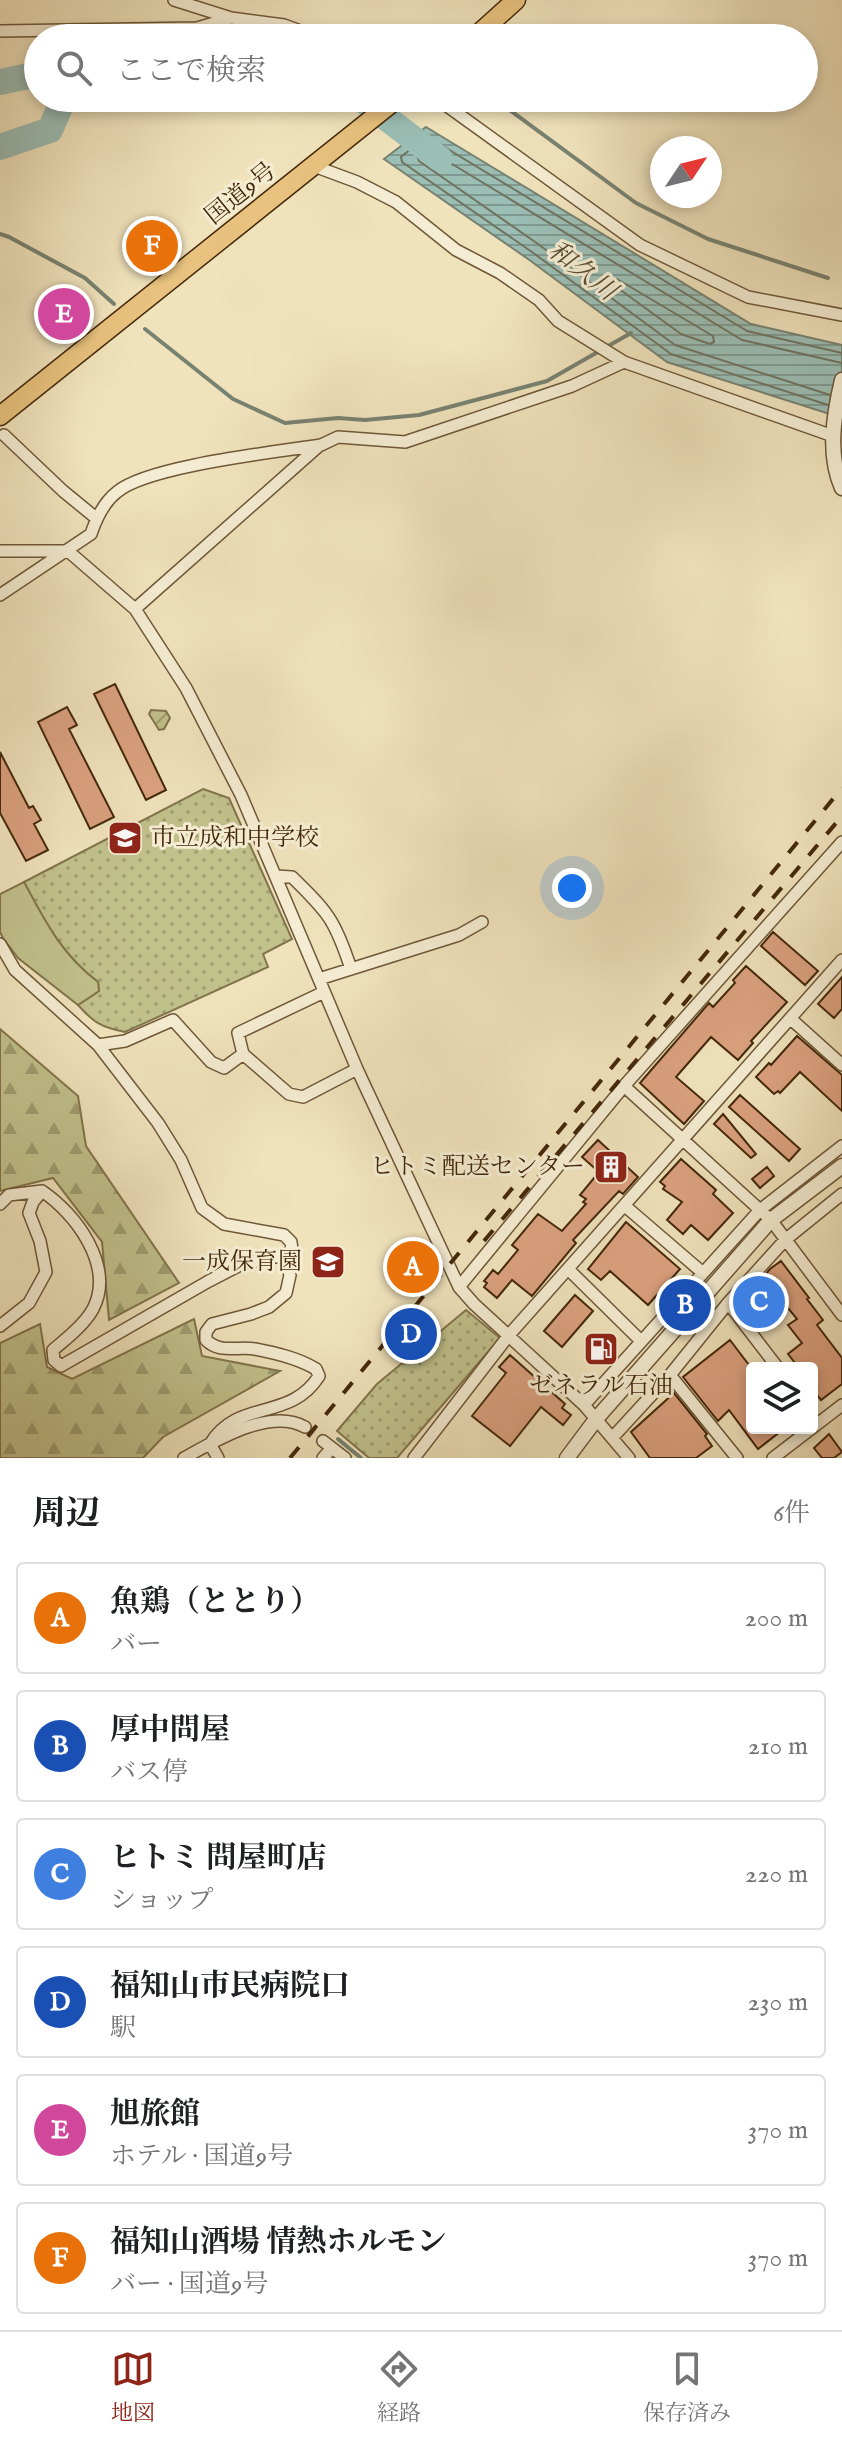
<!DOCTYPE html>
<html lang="ja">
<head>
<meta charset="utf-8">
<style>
  :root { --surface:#fff; --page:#f6f6f6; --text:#202124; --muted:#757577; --line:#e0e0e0; --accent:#8f2418 }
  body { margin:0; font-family:"IM FELL English","Noto Serif JP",serif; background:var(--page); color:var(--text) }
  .controls { position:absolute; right:24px; bottom:24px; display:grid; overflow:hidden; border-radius:8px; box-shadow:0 4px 12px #0003 }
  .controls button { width:72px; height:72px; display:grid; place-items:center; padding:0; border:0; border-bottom:2px solid var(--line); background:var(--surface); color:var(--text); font:40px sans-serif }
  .compass { position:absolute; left:650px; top:136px; width:72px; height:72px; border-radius:50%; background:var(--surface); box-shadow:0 4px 12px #0003; rotate:55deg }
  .you { position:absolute; left:572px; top:888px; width:28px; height:28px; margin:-20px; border:6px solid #fff; border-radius:50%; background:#1a73e8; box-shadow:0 0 0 12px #1a73e833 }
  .badge { display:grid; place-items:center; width:52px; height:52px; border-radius:50%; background:var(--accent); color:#fff; font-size:26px; font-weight:700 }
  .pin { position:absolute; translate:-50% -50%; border:4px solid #fff; box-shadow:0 2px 8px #0006 }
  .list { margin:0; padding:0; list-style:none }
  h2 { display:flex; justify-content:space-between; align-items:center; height:104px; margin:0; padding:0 32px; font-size:34px }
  h2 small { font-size:26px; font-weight:400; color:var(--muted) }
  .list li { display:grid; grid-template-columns:52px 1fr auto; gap:24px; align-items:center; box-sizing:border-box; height:112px; margin:0 16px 16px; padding:0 16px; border:2px solid var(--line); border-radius:8px }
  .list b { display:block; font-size:30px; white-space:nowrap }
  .list p { margin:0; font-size:26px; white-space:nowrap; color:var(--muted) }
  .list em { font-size:26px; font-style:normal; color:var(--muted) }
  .icon { flex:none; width:44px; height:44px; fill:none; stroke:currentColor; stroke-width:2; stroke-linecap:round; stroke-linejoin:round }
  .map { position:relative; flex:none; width:842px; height:1458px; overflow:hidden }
  .search { position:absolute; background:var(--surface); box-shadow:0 4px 12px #0003; left:24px; right:24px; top:24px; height:88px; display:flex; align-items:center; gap:20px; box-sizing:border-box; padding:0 28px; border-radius:44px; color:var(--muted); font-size:30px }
  .sheet { height:872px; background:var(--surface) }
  nav { display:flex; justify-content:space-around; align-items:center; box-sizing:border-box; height:112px; border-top:2px solid var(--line); background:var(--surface); font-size:22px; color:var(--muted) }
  nav a { display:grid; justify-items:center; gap:4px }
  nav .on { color:var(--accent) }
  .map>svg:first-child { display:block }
</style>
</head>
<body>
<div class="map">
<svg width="842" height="1458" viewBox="0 0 842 1458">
  <defs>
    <pattern id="grass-dots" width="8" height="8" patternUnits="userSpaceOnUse" patternTransform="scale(2)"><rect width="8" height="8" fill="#c1c18c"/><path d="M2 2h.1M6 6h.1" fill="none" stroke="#9e9d71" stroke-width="1.8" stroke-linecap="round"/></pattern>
    <pattern id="forest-firs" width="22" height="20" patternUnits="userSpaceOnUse" patternTransform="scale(2)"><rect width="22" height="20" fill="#c1c18c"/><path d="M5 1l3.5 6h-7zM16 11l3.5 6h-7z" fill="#9e9d71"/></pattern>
    <pattern id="garden-furrows" width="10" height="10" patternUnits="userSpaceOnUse" patternTransform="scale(2)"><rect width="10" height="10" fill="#c1c18c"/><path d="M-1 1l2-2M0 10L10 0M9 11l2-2" fill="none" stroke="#9e9d71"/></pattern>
    <pattern id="water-rules" width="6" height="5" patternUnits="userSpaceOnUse" patternTransform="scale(2)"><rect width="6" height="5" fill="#9bbeb5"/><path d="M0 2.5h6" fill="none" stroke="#809a91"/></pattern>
  </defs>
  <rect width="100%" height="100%" fill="#f0e3bc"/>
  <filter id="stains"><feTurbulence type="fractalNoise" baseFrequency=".0025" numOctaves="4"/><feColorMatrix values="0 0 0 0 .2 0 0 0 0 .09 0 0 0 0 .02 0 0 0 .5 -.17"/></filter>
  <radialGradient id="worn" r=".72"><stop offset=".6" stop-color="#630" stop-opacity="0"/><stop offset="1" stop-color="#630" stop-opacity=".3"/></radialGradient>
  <path fill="url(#grass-dots)" stroke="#82744c" stroke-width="2" d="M 203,789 L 229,798 L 292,939 L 263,954 L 268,967 L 125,1032 C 101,1027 94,1023 78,1005 L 99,991 L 98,982 C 61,954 45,921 24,882 Z
    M 466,1310 L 500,1338 L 397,1458 L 369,1458 L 337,1431 L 377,1384 Z"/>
  <path fill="url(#forest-firs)" stroke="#82744c" stroke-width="2" d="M 0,1029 L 78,1096 L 86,1146 L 179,1283 L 109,1320 L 102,1242 L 53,1178 L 0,1191 Z
    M 194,1319 L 202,1356 L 280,1371 L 163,1437 L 143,1458 L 0,1458 L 0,1343 L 40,1324 L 47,1367 L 72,1379 Z"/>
  <path fill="url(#garden-furrows)" stroke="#82744c" stroke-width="2" d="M 151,710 L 166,711 L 170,718 L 164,729 L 159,730 L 149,714 Z"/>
  <path fill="#c1c18c" stroke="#82744c" stroke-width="2" d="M 24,882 C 45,921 61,954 98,982 L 99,991 L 78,1005 L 18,958 L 3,938 L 0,932 L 0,894 Z"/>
  <path fill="url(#water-rules)" stroke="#788271" stroke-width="2" d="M 426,127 L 751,324 L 842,345 L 842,418 L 667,362 L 528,259 L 384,159 Z"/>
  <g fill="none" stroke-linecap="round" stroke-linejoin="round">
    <path stroke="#707360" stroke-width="2" d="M 617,279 L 713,336 L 714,342 L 710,344 L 681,334 L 615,286 L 614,282 Z
      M 830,395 L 675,345 L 538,244 L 419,161 L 417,156 L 426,150 L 429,150 L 742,340 L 842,363
      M 828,405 L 671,354 L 532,252 L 402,162 L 401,157 L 424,138 L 428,137 L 747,331 L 842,353"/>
    <path stroke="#788271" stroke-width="4" d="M 496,100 L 636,203 L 708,239 L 828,278
      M 0,234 L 9,237 L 85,278 L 114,304
      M 145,329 L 233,399 L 285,423 L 338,418 L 365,420 L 419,415 L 547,381 L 631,333
      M 338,1439 L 361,1458"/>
    <path stroke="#9bbeb5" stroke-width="26" d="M 0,82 L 38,74
      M 360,98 L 440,159
      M 0,147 L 50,130 L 64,98"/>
  </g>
  <path fill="#dba17f" stroke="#44280b" stroke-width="2" d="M 115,684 L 166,790 L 146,800 L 94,694 Z
    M 67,707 L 77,725 L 69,729 L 114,817 L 90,829 L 38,722 Z
    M 0,752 L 29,808 L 33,806 L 41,820 L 34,824 L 48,850 L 26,861 L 0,813 Z
    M 773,932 L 818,971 L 805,985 L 761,946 Z
    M 746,966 L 787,1002 L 751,1041 L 753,1043 L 738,1060 L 711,1037 L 676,1077 L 704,1101 L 684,1124 L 640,1083 L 709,1003 L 713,1007 L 735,983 L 733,980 Z
    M 842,977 L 842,1009 L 834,1018 L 818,1004 Z
    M 797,1036 L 842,1075 L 842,1111 L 800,1072 L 780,1093 L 778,1091 L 774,1094 L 756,1077 L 769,1063 L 771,1065 Z
    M 740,1095 L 800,1149 L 789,1161 L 729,1107 Z
    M 723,1114 L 756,1154 L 751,1158 L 714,1124 Z
    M 598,1140 L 638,1177 L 623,1194 L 619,1191 L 573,1240 L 576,1243 L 532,1296 L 512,1280 L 497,1298 L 484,1287 L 487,1283 L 484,1281 L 493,1270 L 498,1274 L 518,1250 L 512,1245 L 538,1214 L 562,1231 L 586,1204 L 583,1202 L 586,1199 L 580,1195 L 599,1172 L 582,1157 Z
    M 681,1159 L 716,1190 L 713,1194 L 733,1213 L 708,1240 L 691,1225 L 683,1234 L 667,1220 L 682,1202 L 663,1189 L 665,1186 L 660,1182 Z
    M 767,1167 L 774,1176 L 760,1188 L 752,1179 Z
    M 626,1222 L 680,1269 L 648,1305 L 610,1271 L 601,1280 L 588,1269 Z
    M 416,1255 L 425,1269 L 409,1280 L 400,1266 Z
    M 781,1261 L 809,1298 L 807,1299 L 823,1320 L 817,1325 L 842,1358 L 842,1384 L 821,1400 L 812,1388 L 812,1368 L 799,1368 L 788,1354 L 802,1343 L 788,1325 L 797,1319 L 780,1298 L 752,1318 L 742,1303 L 770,1269 Z
    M 575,1295 L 593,1311 L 562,1347 L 544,1331 Z
    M 730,1340 L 752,1369 L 752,1428 L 785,1428 L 758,1449 L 729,1410 L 718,1421 L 683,1377 Z
    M 510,1355 L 565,1404 L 562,1408 L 571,1415 L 563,1425 L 541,1407 L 510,1446 L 472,1416 L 506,1373 L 499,1367 Z
    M 674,1393 L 707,1434 L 705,1436 L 712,1446 L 696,1458 L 650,1458 L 631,1432 Z
    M 829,1434 L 842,1452 L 834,1458 L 822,1458 L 814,1448 Z"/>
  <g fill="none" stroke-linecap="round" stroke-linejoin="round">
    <path stroke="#cebe99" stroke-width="11" stroke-dasharray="11 5.5" stroke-linecap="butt" d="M 305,1427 L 323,1441"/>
    <g stroke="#6f5737" stroke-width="14">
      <path id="minor" d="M 174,0 L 231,18 L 284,25 L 319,38
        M 0,31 L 197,28 L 231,18
        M 436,98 L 640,245 L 748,297 L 842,315
        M 314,166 L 357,182 L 396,202 L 456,250 L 500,273 L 539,300 L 558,321 L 624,362 L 833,436
        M 4,435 L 63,491 L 96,518
        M 0,551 L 68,551 L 135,609 L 186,688 L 241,795 L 357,1069 L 459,1287 L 474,1304 L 584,1405 L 629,1458
        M 0,595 L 91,534 C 96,519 104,502 117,492 C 147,466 276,452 321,445 L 338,437 L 405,442 L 572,386 L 624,362
        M 135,609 L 320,445
        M 276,876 L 292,877 C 328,912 335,920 351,969
        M 0,944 L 15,970 L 98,1045 L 158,1123 L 181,1160 L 202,1208 L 224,1224 L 284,1235 L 291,1242 L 292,1250 L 284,1255 L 242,1264 L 209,1281 L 61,1366 L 54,1360 L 53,1350 C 67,1338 84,1325 93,1309 C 115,1266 76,1214 42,1191 L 9,1195 L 0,1204
        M 319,979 L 459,935 L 482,922
        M 324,992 L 238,1033 L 243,1054 L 289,1094 L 303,1097 L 357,1069
        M 791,1019 L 842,1065
        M 98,1045 L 125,1041 L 173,1020 L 211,1062 L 224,1068 L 243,1054
        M 624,1086 L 771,1220 L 842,1315
        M 625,1206 L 703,1273
        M 569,1270 L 641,1341
        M 459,1287 L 624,1086 L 842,842
        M 728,1303 L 778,1368
        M 0,1326 L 29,1303 L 46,1272 L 40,1241 L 29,1213 L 33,1202 L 42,1191
        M 670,1375 L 737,1458
        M 584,1405 L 760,1210 L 842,1146
        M 613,1437 L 670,1375 L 728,1303 L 785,1240 L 842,1194
        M 323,1441 L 345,1458
        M 210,1444 C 238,1398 290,1422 319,1376 L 316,1369 C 298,1358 276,1353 255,1349 C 237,1346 220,1354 206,1340 L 206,1332 L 212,1324 L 251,1314 L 269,1307 L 286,1293 L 290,1275 L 284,1255
        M 210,1444 L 218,1458
        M 184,1458 C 215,1441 270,1407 305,1427
        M 323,1458 L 332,1448
        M 414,1458 L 509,1335 L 842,960
        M 773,1458 L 842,1405"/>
    </g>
    <g stroke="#6f5737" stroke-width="17">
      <path id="tertiary" d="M 842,380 C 834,414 827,454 842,488
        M 567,1458 L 597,1418 L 771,1220 L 842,1166"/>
    </g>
    <g stroke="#44280b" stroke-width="21">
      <path id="trunk" d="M 474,38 L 516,0
        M 0,416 L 398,98"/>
    </g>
    <use href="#minor" stroke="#f5edd3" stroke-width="11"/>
    <use href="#tertiary" stroke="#f5edd3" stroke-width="14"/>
    <use href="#trunk" stroke="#e8c27e" stroke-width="18"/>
    <path stroke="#44280b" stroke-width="4" stroke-dasharray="14 14" stroke-linecap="butt" d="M 484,1241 L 842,816
      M 290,1458 L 842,788"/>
  </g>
  <defs>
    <g id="school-square" transform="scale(1.8)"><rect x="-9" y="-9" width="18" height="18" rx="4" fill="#8f2418" stroke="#f5edd3"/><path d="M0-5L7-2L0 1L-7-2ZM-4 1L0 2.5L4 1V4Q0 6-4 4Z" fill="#fff"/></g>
    <g id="building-square" transform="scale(1.8)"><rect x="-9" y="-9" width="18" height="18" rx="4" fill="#8f2418" stroke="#f5edd3"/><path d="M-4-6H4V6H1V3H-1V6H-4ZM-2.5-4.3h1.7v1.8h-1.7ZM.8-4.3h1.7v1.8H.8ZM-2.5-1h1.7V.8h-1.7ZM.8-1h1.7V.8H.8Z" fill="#fff"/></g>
    <g id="fuel-square" transform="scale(1.8)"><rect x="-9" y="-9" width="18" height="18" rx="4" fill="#8f2418" stroke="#f5edd3"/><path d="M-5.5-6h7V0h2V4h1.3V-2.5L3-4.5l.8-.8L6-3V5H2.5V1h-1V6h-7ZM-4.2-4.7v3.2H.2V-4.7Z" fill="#fff"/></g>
  </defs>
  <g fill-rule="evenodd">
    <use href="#school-square" x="125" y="838"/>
    <use href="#building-square" x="611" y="1167"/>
    <use href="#school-square" x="328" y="1262"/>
    <use href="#fuel-square" x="601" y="1349"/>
  </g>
  <g text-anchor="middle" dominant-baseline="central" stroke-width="6" stroke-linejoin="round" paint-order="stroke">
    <g font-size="24" fill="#44280b" stroke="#f5edd3">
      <text transform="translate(241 194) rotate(-39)">国道9号</text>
    </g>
    <g font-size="24" fill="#44280b" stroke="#f5edd3" text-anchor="end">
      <text x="151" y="838" text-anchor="start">市立成和中学校</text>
      <text x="585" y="1167">ヒトミ配送センター</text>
      <text x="302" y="1262">一成保育園</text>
      <text x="601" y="1386" text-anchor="middle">ゼネラル石油</text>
    </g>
    <g font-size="26" font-style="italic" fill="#5a4e36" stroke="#f5edd3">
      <text transform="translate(582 271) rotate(38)">和久川</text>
    </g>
  </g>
  <rect width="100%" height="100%" filter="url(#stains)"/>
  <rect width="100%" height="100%" fill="url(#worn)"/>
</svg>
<div class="controls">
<button><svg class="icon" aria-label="layers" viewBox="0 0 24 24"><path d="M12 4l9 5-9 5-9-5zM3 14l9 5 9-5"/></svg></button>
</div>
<svg class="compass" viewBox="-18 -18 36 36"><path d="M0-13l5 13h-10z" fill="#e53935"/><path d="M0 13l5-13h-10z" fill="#757577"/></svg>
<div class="you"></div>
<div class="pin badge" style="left:413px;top:1267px;background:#e8710a">A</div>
<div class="pin badge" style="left:685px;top:1305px;background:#1a4fb4">B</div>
<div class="pin badge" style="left:759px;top:1302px;background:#3f7fe0">C</div>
<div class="pin badge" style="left:411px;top:1334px;background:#1a4fb4">D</div>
<div class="pin badge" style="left:64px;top:314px;background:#d1479c">E</div>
<div class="pin badge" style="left:152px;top:246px;background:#e8710a">F</div>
<div class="search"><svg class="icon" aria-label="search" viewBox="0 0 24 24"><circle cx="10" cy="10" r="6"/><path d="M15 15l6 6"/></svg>ここで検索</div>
</div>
<section class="sheet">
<h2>周辺<small>6件</small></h2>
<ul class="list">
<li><span class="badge" style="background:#e8710a">A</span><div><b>魚鶏（ととり）</b><p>バー</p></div><em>200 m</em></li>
<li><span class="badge" style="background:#1a4fb4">B</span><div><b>厚中問屋</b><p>バス停</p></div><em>210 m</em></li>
<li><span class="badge" style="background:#3f7fe0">C</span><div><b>ヒトミ 問屋町店</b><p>ショップ</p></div><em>220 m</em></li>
<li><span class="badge" style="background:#1a4fb4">D</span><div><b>福知山市民病院口</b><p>駅</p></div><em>230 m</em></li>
<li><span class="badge" style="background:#d1479c">E</span><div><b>旭旅館</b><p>ホテル · 国道9号</p></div><em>370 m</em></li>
<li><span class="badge" style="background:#e8710a">F</span><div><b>福知山酒場 情熱ホルモン</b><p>バー · 国道9号</p></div><em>370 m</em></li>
</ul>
</section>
<nav>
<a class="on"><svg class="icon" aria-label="map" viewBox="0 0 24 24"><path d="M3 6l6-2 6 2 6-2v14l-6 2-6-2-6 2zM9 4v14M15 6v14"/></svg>地図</a>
<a><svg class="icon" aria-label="directions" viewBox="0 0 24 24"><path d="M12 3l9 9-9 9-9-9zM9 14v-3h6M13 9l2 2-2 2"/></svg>経路</a>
<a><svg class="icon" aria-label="saved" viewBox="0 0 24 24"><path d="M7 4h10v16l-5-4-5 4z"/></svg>保存済み</a>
</nav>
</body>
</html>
